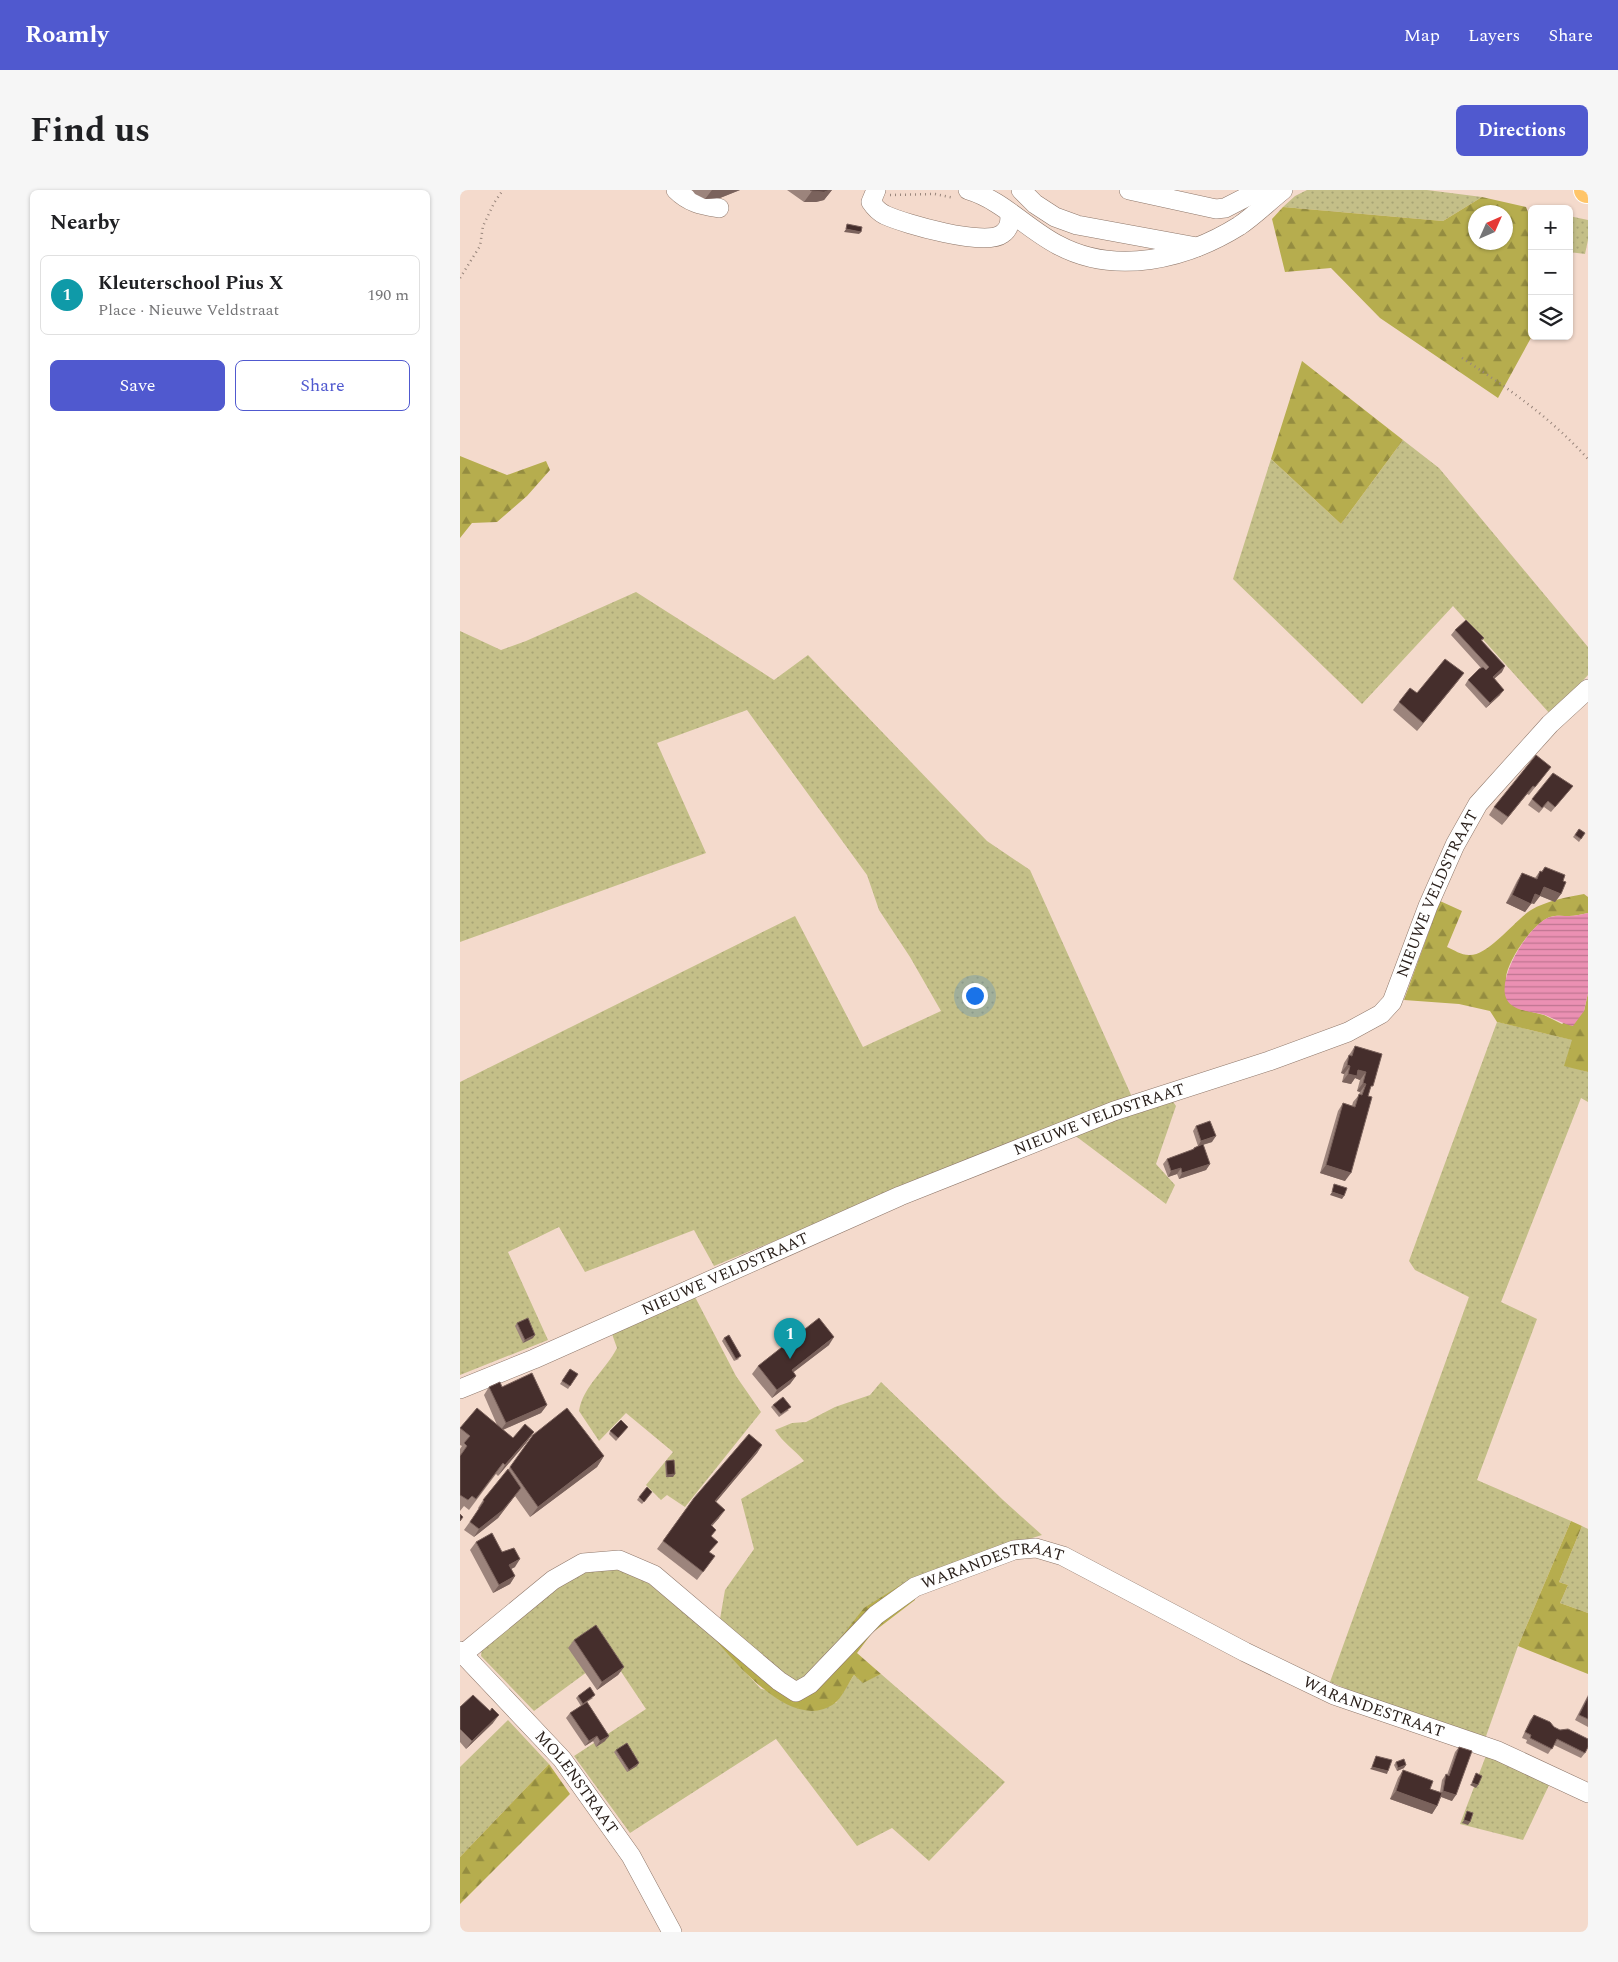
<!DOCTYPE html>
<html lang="en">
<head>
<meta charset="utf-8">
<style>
  :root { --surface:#fff; --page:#f6f6f6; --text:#202124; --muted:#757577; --line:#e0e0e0; --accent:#5059cf }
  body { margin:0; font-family:Spectral,serif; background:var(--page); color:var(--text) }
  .controls { position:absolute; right:15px; top:15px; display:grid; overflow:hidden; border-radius:8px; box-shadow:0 1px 4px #0004 }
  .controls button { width:45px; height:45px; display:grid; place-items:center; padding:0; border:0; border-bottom:1px solid var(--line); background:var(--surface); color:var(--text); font:25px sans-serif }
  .compass { position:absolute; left:1008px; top:15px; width:45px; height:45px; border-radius:50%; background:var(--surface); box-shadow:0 1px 4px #0004; rotate:45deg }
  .you { position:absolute; left:514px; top:805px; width:18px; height:18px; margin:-12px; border:4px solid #fff; border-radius:50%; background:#1a73e8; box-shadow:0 0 0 8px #1a73e833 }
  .badge { display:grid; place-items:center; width:32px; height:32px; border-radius:50%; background:var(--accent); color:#fff; font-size:16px; font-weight:700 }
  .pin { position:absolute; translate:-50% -41px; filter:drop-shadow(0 1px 2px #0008) }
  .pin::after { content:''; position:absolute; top:26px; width:18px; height:15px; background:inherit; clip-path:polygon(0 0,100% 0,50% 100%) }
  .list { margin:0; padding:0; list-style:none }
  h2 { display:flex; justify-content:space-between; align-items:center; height:65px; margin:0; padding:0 20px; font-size:21px }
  h2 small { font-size:16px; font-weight:400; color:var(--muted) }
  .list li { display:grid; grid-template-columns:32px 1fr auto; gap:15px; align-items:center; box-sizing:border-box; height:80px; margin:0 10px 10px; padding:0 10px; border:1px solid var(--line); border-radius:8px }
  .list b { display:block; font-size:19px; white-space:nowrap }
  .list p { margin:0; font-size:16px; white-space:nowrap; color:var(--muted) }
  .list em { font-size:16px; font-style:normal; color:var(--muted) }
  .actions { display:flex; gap:10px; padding:15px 20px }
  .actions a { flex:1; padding:11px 0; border:1px solid var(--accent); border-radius:8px; text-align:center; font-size:18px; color:var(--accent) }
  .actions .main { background:var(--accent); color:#fff }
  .icon { flex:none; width:28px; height:28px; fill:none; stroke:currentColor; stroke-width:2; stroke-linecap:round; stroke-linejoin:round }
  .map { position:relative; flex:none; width:1128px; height:1742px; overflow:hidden; border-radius:8px }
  header { display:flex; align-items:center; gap:30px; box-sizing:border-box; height:70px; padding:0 25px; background:var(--accent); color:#fff }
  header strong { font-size:24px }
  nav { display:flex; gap:28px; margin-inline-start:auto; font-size:18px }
  .intro { display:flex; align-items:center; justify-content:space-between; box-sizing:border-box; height:120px; padding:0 30px }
  h1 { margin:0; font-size:35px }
  .button { padding:12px 22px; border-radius:8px; background:var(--accent); color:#fff; font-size:18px; font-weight:700 }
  main { display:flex; gap:30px; padding:0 30px }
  aside { flex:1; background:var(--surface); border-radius:8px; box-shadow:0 1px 4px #0004 }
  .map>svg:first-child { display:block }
</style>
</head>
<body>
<header>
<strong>Roamly</strong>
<nav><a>Map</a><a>Layers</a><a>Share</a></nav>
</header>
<div class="intro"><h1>Find us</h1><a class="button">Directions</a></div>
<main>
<aside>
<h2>Nearby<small></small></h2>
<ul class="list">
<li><span class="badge" style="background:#0f9aa8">1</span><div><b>Kleuterschool Pius X</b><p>Place · Nieuwe Veldstraat</p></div><em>190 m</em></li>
</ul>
<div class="actions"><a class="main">Save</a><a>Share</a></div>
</aside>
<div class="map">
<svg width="1128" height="1742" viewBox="0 0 1128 1742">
  <defs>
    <pattern id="grass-dots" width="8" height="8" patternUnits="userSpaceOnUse" patternTransform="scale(1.25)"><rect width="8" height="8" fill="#c4bf88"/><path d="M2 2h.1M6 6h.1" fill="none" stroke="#a8a475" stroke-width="1.8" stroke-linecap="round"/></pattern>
    <pattern id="forest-firs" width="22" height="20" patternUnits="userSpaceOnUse" patternTransform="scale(1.25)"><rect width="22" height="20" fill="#b6ad4e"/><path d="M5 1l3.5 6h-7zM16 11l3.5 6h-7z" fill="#948c40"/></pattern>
    <pattern id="water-rules" width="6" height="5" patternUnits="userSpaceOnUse" patternTransform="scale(1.25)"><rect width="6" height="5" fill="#eb90b3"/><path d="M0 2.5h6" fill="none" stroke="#be7591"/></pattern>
  </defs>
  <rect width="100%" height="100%" fill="#f4dacc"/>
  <path fill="url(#grass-dots)" d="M 847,0 L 967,0 L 1022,7 L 983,31 L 823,17 L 835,6 Z
    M 1109,26 L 1128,30 L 1128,50 L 1125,64 L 1109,62 Z
    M 943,250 L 979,278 L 1128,457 L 1128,485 L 1091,525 L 993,416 L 902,514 L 773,389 L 811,269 L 881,334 Z
    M 176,402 L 314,490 L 348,465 L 527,651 L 570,680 L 672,907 L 462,990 L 254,1076 L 234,1040 L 125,1082 L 99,1037 L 48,1062 L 88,1150 L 0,1185 L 0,892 L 335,726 L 403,857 L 481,821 L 450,767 L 419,720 L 407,685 L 287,520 L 197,553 L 246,663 L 0,752 L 0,441 L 41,460 L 66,451 Z
    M 1037,832 L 1113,850 L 1105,875 L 1128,882 L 1128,912 L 1121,908 L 1041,1112 L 1077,1129 L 1017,1290 L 1111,1331 L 1058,1456 L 1025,1549 L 911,1509 L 870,1492 L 1009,1107 L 955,1080 L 949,1071 Z
    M 712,910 L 716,916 L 696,974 L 715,995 L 706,1014 L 613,944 Z
    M 234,1105 L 276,1186 L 301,1222 L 225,1317 L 207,1305 L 201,1310 L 186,1295 L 213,1262 L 166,1223 L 139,1251 L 119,1221 C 123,1196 146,1180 157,1158 L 152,1144 Z
    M 421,1192 L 543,1310 L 582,1345 L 500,1370 L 380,1451 L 351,1485 L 334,1492 L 260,1429 L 265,1400 L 294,1359 L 281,1309 L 344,1271 C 335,1260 323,1253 315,1240 L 332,1233 L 346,1232 L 375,1217 L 410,1205 Z
    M 1122,1336 L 1128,1339 L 1128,1423 L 1100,1413 L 1108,1395 L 1099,1392 Z
    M 156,1378 L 188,1393 L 249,1443 L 301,1499 L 376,1513 L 394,1485 L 403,1492 L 421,1484 L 545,1592 L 469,1671 L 432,1638 L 397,1656 L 316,1549 L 170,1643 L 114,1566 L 186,1519 L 150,1465 L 74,1521 L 21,1466 L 22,1457 L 106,1390 L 125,1380 Z
    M 48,1530 L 89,1574 L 0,1667 L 0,1577 Z
    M 1027,1563 L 1091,1591 L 1063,1650 L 1000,1634 Z"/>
  <path fill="url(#forest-firs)" fill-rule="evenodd" d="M 1022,7 L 1066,17 L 1072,32 L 1072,146 L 1038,208 L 920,128 L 871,78 L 825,82 L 812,29 L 823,17 L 983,31 ZM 1016,22 L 1046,22 L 1046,52 L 1016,52 Z
    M 842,171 L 943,250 L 881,334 L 811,269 Z
    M 0,266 L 47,285 L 86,271 L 90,280 L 67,306 L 37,332 L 12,333 L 0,348 Z
    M 1124,704 L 1128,707 L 1128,723 C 1122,724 1115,726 1109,726 C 1103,726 1096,725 1090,727 C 1073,733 1047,771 1046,788 C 1046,795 1057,812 1060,819 L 1084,825 L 1102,834 L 1124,821 L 1128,803 L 1128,882 L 1104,876 L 1112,850 L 1037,832 L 1030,821 L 999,814 L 944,810 L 980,711 L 1002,721 L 987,757 C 994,760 1001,765 1009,765 C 1028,766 1055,730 1071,720 C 1086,711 1107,707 1124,704 Z
    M 1111,1331 L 1122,1336 L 1099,1392 L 1108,1395 L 1100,1413 L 1128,1423 L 1128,1484 L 1058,1456 Z
    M 450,1389 L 455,1410 L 412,1443 L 397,1463 L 421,1484 L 403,1493 L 394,1485 C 389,1492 381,1509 375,1513 C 332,1545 275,1471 249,1443 L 303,1467 L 335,1492 L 351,1485 L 404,1418 Z
    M 89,1574 L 110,1604 L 0,1714 L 0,1667 Z"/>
  <path fill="url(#water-rules)" d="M 1128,723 L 1128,803 L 1124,821 L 1113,836 C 1103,834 1095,829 1085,825 C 1073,821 1054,822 1047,810 C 1035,789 1070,733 1090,727 C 1097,725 1103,726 1109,726 C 1115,726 1122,724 1128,723 Z"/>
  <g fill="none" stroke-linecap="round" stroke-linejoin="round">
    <g stroke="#8e776a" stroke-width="20">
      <g id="minor">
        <path d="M 216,0 C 229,13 242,15 259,18"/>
        <path d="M 416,0 L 411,12 C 415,18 419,22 425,25 C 445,34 525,57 542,44 C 550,39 550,31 550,23"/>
        <path d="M 508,0 C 542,10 567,39 598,55 C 656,86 726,69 779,36 C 794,26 808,12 823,0"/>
        <path d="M 561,0 L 575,14 L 595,27 L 617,35 L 737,57"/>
        <path d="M 669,0 L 756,19 L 765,18 L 800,0"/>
        <path id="s1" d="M 0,1199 L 74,1169 L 440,1006 L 654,921 L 809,871 L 888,842 L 921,824 L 932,812 L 968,716 L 995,655 L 1018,614 L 1090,534 L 1128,499"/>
        <path id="s2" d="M 0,1461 L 102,1569 L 171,1666 L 212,1742"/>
        <path id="s3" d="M 3,1464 L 93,1390 L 123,1373 L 159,1370 L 194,1385 L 319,1491 L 336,1502 L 350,1494 L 416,1425 L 455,1397 L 554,1360 L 576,1358 L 603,1366 L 785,1462 L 874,1505 L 1038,1561 L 1128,1603"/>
      </g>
    </g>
    <g stroke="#fff" stroke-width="28">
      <path id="highway" d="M 1127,0 L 1128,0"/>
    </g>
    <path stroke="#99867c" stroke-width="2.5" stroke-dasharray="1 4" stroke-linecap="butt" d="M 430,5 L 475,4 L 494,8
      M 0,88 L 20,56 L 23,36 L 34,13 L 43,0
      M 1002,168 C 1048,198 1091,228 1128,269"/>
    <use href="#minor" stroke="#fff" stroke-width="19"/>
    <use href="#highway" stroke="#ffc569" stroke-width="26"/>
  </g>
  <path fill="#9c847c" d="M 232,0 L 280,0 L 260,8 L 245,9 L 235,4 Z
    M 327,0 L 372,0 L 364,10 L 356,12 L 344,12 Z
    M 995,440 L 1024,448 L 1022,451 L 1042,482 L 1034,489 L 1040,505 L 1026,518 L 1005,495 L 1008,490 L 1021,478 L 991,445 Z
    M 998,491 L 957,541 L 933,520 L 939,512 L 957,503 Z
    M 1091,577 L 1069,605 L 1067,604 L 1042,635 L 1029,625 L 1034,617 Z
    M 1113,596 L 1091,622 L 1084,617 L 1079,623 L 1068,615 L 1072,609 Z
    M 1119,639 L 1125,643 L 1119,652 L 1113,647 Z
    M 1085,677 L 1103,691 L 1101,704 L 1095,712 L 1080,706 L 1074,714 L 1071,713 L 1065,722 L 1046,713 L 1057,691 L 1062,683 L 1075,688 L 1080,681 L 1081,682 Z
    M 895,856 L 922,864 L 909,901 L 885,991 L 860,983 L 878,921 L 883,913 L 892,916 L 893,912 L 899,905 L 900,902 L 897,901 L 900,890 L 895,888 L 891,894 L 882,892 L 884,884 L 881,883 L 884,873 Z
    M 736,936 L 752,952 L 743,955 L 750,974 L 746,980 L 719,989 L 717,984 L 708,987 L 703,974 L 707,969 L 732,960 L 734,958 L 738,956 L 733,941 Z
    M 57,1133 L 73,1148 L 63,1153 L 55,1136 Z
    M 264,1148 L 279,1169 L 274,1171 L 262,1151 Z
    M 369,1155 L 333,1182 L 336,1186 L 330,1194 L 312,1208 L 292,1184 L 298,1176 Z
    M 110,1179 L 118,1184 L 108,1199 L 100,1194 Z
    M 29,1197 L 42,1197 L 87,1215 L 81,1223 L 43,1240 L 53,1248 L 74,1242 L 66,1253 L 38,1286 L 36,1284 L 9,1320 L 4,1316 L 0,1321 L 0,1259 L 2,1256 L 0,1255 L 0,1238 L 37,1235 L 24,1205 Z
    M 313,1215 L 329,1220 L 319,1227 L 311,1217 Z
    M 168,1237 L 156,1251 L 149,1244 L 150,1241 Z
    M 302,1255 L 297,1263 L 256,1312 L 259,1328 L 252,1336 L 249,1374 L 237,1390 L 197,1359 L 234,1308 Z
    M 144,1266 L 137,1277 L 70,1327 L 55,1306 L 38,1328 L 14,1347 L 4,1340 L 19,1319 L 18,1318 L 23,1310 L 50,1277 Z
    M 206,1271 L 213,1287 L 206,1287 L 205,1274 Z
    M 192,1302 L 182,1314 L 177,1310 L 179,1307 Z
    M 16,1352 L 42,1362 L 55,1377 L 51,1379 L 55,1386 L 50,1394 L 33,1403 L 10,1360 Z
    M 114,1450 L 164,1477 L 158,1485 L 137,1500 L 108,1458 Z
    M 1128,1505 L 1128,1537 L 1115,1530 Z
    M 118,1506 L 133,1508 L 127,1512 L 145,1551 L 136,1557 L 133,1551 L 125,1556 L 106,1528 L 110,1523 L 121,1516 L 116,1508 Z
    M 0,1517 L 33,1533 L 6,1559 L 0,1552 Z
    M 1074,1525 L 1094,1537 L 1125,1563 L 1121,1568 L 1094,1555 L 1088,1564 L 1066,1553 L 1067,1550 L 1062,1548 L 1070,1530 Z
    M 999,1557 L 992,1611 L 981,1607 L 977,1616 L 972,1624 L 930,1609 L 938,1588 L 943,1580 L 970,1599 L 980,1602 L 982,1590 L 986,1584 L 987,1585 L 995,1562 Z
    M 156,1560 L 177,1576 L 167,1582 L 154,1562 Z
    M 936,1572 L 944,1578 L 937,1581 L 934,1575 Z"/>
  <path fill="#7a625c" d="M 252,0 L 280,0 L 260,8 L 245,9 Z
    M 372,0 L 364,10 L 356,12 L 344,12 L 352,1 Z
    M 386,39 L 401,42 L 399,44 L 384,42 Z
    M 1045,476 L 1042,482 L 1029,493 L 1033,487 Z
    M 1004,483 L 998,491 L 957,541 L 963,533 Z
    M 1044,500 L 1040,505 L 1026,518 L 1030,513 Z
    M 1073,596 L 1067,604 L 1042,635 L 1048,627 Z
    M 1084,697 L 1101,704 L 1095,712 L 1078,705 Z
    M 1075,704 L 1080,706 L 1074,714 L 1069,712 Z
    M 1052,705 L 1071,714 L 1065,722 L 1046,713 Z
    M 887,875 L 890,876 L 884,884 L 881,883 Z
    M 898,880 L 906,882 L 900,890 L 895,888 L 891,894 L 882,892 L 888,884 Z
    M 903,893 L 906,894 L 900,902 L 897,901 Z
    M 756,946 L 752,952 L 738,956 L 741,951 Z
    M 750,974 L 746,980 L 719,989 L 722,983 Z
    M 866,975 L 891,983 L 885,991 L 860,983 Z
    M 721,978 L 717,984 L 708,987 L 711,981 Z
    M 872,1002 L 884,1006 L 882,1009 L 870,1005 Z
    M 75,1145 L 73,1148 L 63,1153 L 65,1150 Z
    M 374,1147 L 369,1155 L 326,1188 L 332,1180 Z
    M 336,1186 L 330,1194 L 312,1208 L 317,1200 Z
    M 87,1215 L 81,1223 L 40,1241 L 46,1233 Z
    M 74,1242 L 66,1253 L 38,1286 L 45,1275 Z
    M 302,1255 L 297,1263 L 250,1319 L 255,1311 Z
    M 144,1266 L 137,1277 L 70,1327 L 78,1317 Z
    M 215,1284 L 213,1287 L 206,1287 L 207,1285 Z
    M 61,1298 L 38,1328 L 14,1347 L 19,1339 Z
    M 265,1320 L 259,1328 L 245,1343 L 251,1335 Z
    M 60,1369 L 55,1377 L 43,1383 L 49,1375 Z
    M 55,1386 L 50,1394 L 33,1403 L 39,1395 Z
    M 164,1477 L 158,1485 L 137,1500 L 142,1492 Z
    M 39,1525 L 33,1533 L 6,1559 L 12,1551 Z
    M 137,1546 L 133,1551 L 125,1556 L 129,1551 Z
    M 149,1546 L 145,1551 L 136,1557 L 140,1551 Z
    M 179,1573 L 177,1576 L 167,1582 L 169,1580 Z
    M 946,1575 L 944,1578 L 937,1581 L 938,1578 Z
    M 912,1577 L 928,1581 L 927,1584 L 910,1579 Z
    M 1012,1593 L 1018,1595 L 1016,1598 L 1010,1595 Z
    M 936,1601 L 977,1616 L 972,1624 L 930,1609 Z
    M 983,1601 L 996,1605 L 992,1611 L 979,1606 Z
    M 1004,1630 L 1010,1632 L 1008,1635 L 1002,1633 Z"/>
  <path fill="#452e2c" stroke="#7a625c" d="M 350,0 L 370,0 L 364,2 L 352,1 Z
    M 387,34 L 402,37 L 401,42 L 386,39 Z
    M 1006,430 L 1024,448 L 1021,450 L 1045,476 L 1033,487 L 1044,500 L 1030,513 L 1008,490 L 1019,479 L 1023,477 L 1026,480 L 1029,477 L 995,440 Z
    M 985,469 L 1004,483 L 963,533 L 939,512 L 950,498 L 957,503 Z
    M 1076,565 L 1091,577 L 1075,597 L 1073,596 L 1048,627 L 1034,617 Z
    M 1093,583 L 1113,596 L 1095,617 L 1088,611 L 1082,618 L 1072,609 Z
    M 1119,639 L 1125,643 L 1121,649 L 1115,645 Z
    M 1085,677 L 1105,685 L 1103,691 L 1106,692 L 1101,704 L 1084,697 L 1080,706 L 1075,704 L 1071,714 L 1052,705 L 1062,683 L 1077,689 L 1080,681 L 1082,682 Z
    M 895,856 L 922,864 L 913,896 L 911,896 L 908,906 L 912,907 L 891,983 L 866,975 L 883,913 L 895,917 L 899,904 L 902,905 L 906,894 L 903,893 L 906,882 L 898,880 L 897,886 L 888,884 L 890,876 L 887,875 L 889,865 L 892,866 Z
    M 750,931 L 756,946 L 741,951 L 736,936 Z
    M 743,954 L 750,974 L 722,983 L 721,978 L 711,981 L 707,969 L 734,959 L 734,958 Z
    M 874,994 L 887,998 L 884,1006 L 872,1002 Z
    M 68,1128 L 75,1145 L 65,1150 L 57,1133 Z
    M 359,1128 L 374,1147 L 332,1180 L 336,1186 L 317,1200 L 298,1176 Z
    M 269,1145 L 281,1166 L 276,1169 L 264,1148 Z
    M 110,1179 L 118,1184 L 110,1196 L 102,1191 Z
    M 72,1183 L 87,1215 L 46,1233 L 29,1197 L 40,1192 L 42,1197 Z
    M 323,1207 L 331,1217 L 321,1224 L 313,1215 Z
    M 17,1218 L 53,1248 L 65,1234 L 74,1242 L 45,1275 L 43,1273 L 16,1309 L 12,1306 L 8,1310 L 0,1305 L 0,1266 L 7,1256 L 4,1253 L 10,1246 L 0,1238 Z
    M 107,1218 L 144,1266 L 78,1317 L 50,1277 L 73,1245 Z
    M 161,1230 L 168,1237 L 158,1248 L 150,1241 Z
    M 289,1244 L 302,1255 L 255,1311 L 265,1320 L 251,1335 L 256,1340 L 251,1346 L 258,1352 L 249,1362 L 255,1366 L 243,1382 L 203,1351 L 234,1308 Z
    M 214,1270 L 215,1284 L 207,1285 L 206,1271 Z
    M 48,1279 L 61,1298 L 43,1320 L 19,1339 L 10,1332 L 24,1311 L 23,1310 Z
    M 187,1297 L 192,1302 L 184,1312 L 179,1307 Z
    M 0,1324 L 3,1327 L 0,1331 Z
    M 32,1343 L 42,1362 L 54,1358 L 60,1369 L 49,1375 L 55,1386 L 39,1395 L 16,1352 Z
    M 136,1435 L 164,1477 L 142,1492 L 114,1450 Z
    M 130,1497 L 135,1505 L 123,1514 L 118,1506 Z
    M 13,1505 L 30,1521 L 32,1518 L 39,1525 L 12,1551 L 0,1539 L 0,1517 Z
    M 1128,1507 L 1128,1529 L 1119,1525 Z
    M 127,1512 L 149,1546 L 140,1551 L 137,1546 L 129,1551 L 110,1523 Z
    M 1074,1525 L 1090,1532 L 1094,1537 L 1100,1540 L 1108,1539 L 1128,1549 L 1128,1557 L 1125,1563 L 1097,1549 L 1092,1559 L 1070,1548 L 1071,1545 L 1065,1542 Z
    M 167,1553 L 179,1573 L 169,1580 L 156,1560 Z
    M 999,1557 L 1012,1561 L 996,1605 L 983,1601 L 986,1584 L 989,1586 Z
    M 916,1566 L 932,1570 L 928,1581 L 912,1577 Z
    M 944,1569 L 946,1575 L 938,1578 L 936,1572 Z
    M 943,1580 L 973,1591 L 970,1599 L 982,1603 L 977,1616 L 936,1601 Z
    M 1016,1583 L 1022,1586 L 1018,1595 L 1012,1593 Z
    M 1007,1621 L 1013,1623 L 1010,1632 L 1004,1630 Z"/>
  <g text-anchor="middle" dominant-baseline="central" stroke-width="5" stroke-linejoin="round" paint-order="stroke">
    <g font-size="16" fill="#281e19" stroke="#f4dacc">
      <text stroke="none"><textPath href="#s1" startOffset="1129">NIEUWE VELDSTRAAT</textPath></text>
      <text stroke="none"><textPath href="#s1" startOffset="694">NIEUWE VELDSTRAAT</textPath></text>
      <text stroke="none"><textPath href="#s1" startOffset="289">NIEUWE VELDSTRAAT</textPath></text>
      <text stroke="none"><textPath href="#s3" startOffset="651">WARANDESTRAAT</textPath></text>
      <text stroke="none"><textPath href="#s3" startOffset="1071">WARANDESTRAAT</textPath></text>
      <text stroke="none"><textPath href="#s2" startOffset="176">MOLENSTRAAT</textPath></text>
    </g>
  </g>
</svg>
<div class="controls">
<button>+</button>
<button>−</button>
<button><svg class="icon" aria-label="layers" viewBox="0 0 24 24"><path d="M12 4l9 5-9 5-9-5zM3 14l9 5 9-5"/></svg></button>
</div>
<svg class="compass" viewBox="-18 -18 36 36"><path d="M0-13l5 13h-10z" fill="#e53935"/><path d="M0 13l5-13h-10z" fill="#757577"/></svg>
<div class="you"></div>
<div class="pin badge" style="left:330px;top:1169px;background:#0f9aa8">1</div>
</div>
</main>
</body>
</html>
